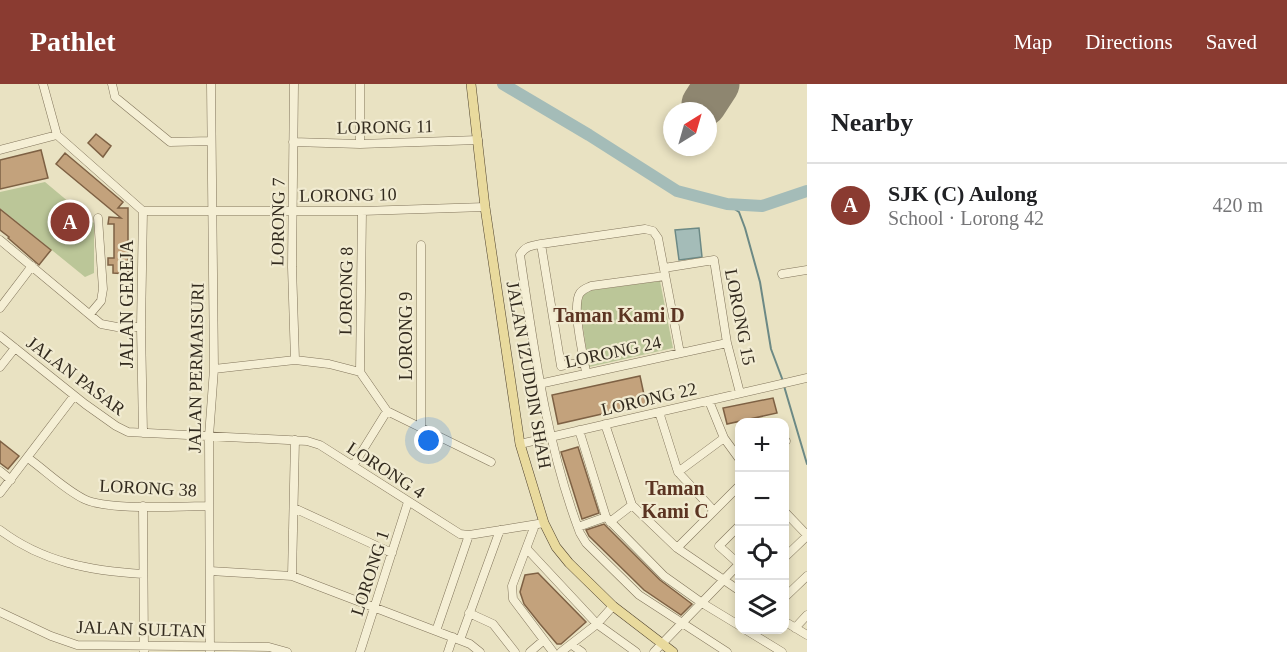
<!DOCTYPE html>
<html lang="en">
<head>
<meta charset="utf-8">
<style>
  :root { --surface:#fff; --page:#f6f6f6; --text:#202124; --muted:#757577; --line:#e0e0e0; --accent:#8a3b31 }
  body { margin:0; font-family:"Times New Roman",serif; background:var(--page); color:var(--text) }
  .controls { position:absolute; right:18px; bottom:18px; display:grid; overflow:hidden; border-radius:12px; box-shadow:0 3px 9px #0003 }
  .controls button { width:54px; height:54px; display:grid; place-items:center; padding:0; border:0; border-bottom:2px solid var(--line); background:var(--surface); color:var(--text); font:30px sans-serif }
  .compass { position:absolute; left:663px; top:18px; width:54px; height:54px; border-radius:50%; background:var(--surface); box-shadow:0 3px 9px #0003; rotate:37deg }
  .you { position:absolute; left:429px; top:357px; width:21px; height:21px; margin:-15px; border:4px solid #fff; border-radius:50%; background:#1a73e8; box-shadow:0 0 0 9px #1a73e833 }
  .badge { display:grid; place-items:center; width:39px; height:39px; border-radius:50%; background:var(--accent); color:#fff; font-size:20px; font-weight:700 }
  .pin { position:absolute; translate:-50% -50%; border:3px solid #fff; box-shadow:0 2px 6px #0006 }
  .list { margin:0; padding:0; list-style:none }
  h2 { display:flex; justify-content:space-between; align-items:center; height:78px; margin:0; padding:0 24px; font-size:26px }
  h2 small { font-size:20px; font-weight:400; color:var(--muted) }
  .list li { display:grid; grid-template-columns:39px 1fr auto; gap:18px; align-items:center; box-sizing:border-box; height:84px; padding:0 24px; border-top:2px solid var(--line) }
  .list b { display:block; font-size:22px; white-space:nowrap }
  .list p { margin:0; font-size:20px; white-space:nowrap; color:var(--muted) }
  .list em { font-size:20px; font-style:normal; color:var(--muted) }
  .icon { flex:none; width:33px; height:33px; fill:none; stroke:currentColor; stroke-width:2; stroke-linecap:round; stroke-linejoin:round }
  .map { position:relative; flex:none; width:807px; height:568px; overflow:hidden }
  header { display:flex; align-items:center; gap:36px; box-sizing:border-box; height:84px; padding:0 30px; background:var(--accent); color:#fff }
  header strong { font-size:28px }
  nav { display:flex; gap:33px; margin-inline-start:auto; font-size:21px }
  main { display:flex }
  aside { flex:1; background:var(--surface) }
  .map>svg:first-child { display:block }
</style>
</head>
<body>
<header>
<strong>Pathlet</strong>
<nav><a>Map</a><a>Directions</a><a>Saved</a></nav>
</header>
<main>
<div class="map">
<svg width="807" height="568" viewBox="0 0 807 568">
  <rect width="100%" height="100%" fill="#e9e2c2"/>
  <path fill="#bbc698" d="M 45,98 L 94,139 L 94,189 L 85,193 L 0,124 L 0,108 Z
    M 660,197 L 673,264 L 589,283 L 579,217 L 587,207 Z"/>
  <path fill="#a4bcb8" stroke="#6c8985" stroke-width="1.5" d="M 699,144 L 702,173 L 679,176 L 675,146 Z"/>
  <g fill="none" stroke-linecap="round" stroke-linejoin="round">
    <path stroke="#6c8985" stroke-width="2" d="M 727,120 L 739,128 L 745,144 L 760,198 L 771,265 L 783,297
      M 784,302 L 807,380"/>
    <path stroke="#a4bcb8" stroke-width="12" d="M 503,0 L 589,51 L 677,107 L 727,120 L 762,122 L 807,107"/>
    <path stroke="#8e8670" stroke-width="45" d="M 704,20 L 717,0"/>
  </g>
  <path fill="#c3a27c" stroke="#7e6144" stroke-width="1.5" d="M 96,50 L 111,62 L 103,73 L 88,59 Z
    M 41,66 L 48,94 L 0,105 L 0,76 Z
    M 65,69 L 123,118 L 118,124 L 128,124 L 128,190 L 113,189 L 113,181 L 108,181 L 108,174 L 114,174 L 114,140 L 108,140 L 109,133 L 121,134 L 56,80 Z
    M 0,125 L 51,166 L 39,181 L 8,154 L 9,153 L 0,146 Z
    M 640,292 L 646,320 L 558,340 L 552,311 Z
    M 773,314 L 777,329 L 727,340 L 723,324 Z
    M 0,357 L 19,372 L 8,385 L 0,379 Z
    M 578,363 L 599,429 L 582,435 L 561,368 Z
    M 604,440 L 660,496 L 692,520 L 681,531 L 644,506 L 589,452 L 586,446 Z
    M 538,489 L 586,538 L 561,560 L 557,560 L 540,540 L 524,520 L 520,508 L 525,491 Z"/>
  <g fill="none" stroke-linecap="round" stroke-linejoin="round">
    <g stroke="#81745b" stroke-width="9">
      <path id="minor" d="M 43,0 L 57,51 L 143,127 L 362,127 L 485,123
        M 112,0 L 115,13 L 170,58 L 211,57
        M 294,0 L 292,183 L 295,276
        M 360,0 L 360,60
        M 293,58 L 360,60 L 478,56
        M 0,66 L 57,51
        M 0,156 L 101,240 L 117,243 L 141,243
        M 541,160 L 561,282 L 584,278
        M 664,184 L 714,176 L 727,259 L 740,309
        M 782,190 L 807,186
        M 0,224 L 32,182
        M 90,230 L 101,217 L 103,205 L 98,134
        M 0,252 L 85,320 L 116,342 L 128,348 L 307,357 L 320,361 L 460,450 L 469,451 L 544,439
        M 680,269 L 658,154 L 653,147 L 645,145 L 541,160 C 531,162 525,162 520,171 C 534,265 546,360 580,449 L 586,459 L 639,511 L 727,568
        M 0,283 L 15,264
        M 214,285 L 295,276 L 329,280 L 360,288 L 387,327 L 491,378
        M 360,288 L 362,127
        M 586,289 C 584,273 571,222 580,209 C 583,205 587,204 591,202 L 665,192
        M 539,300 L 727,259
        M 709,317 L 724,354 L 740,376
        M 659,328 L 678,388 L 714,427
        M 605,340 L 632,421 L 677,464 L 740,507
        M 421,344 L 421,161
        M 579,346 L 606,433 L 664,492 L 702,519 L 740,542
        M 143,349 L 141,243 L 143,127
        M 784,358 L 786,357
        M 520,360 L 807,294
        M 28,374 C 46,387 64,405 84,415 C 108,427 180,422 209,422
        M 353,382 L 387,327
        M 0,387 L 11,396
        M 678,388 L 724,354
        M 0,409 L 74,312
        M 143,422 L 144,568
        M 294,424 L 392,469
        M 784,427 L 807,451
        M 610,438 L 632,421
        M 535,441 L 512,502 L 513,515 L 553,568
        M 578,443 L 606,433
        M 0,446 C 42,478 91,487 143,490
        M 677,464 L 740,401
        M 527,465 L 597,540 L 636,568
        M 784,474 L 807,452
        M 739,480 L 719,462 L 740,441
        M 210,487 L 292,492 L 470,560 L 480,568
        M 292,492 L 295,356
        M 784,514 L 807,492
        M 0,528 L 51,552 L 77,561 L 269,563 L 287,568
        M 469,529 L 493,540 L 515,568
        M 784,537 L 807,551
        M 795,544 L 807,531
        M 746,546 L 782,568
        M 436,547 L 469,451
        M 460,556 L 500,446
        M 572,561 L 582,568
        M 210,568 L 209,352 L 214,285 L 211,0
        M 360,568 L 408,418
        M 448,568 L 453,553
        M 530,568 L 544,556
        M 561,568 L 597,540 L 613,522
        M 654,568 L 740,479"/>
    </g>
    <g stroke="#4f422f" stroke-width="10">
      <path id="major" d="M 471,0 L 485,123 L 520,360 L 544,439 L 556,463 L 569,479 L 613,522 L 673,568"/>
    </g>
    <use href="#minor" stroke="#f5efd5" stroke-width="8"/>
    <use href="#major" stroke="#e9da9d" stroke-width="9"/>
  </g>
  <g text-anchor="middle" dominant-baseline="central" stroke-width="4.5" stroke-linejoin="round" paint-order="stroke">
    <g font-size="18" fill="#322a1e" stroke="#f1ebd1">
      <text transform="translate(385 43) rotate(-1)">LORONG 11</text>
      <text transform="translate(348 111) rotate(-1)">LORONG 10</text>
      <text transform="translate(278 138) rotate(-89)">LORONG 7</text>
      <text transform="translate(346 207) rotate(-89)">LORONG 8</text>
      <text transform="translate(127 220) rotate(-90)">JALAN GEREJA</text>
      <text transform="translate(740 233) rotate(79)">LORONG 15</text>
      <text transform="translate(406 252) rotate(-90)">LORONG 9</text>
      <text transform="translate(613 268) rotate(-12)">LORONG 24</text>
      <text transform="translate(196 284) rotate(-89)">JALAN PERMAISURI</text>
      <text transform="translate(529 291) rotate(80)">JALAN IZUDDIN SHAH</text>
      <text transform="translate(76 292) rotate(37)">JALAN PASAR</text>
      <text transform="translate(649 315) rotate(-13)">LORONG 22</text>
      <text transform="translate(386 386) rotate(33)">LORONG 4</text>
      <text transform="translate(148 404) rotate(3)">LORONG 38</text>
      <text transform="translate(370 489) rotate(-72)">LORONG 1</text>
      <text transform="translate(141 545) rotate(2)">JALAN SULTAN</text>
    </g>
    <g font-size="20" font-weight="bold" fill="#5b3422" stroke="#f1ebd1">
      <text x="619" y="231">Taman Kami D</text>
      <text x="675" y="404">Taman<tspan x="675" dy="23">Kami C</tspan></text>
    </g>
  </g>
</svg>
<div class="controls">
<button>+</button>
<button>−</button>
<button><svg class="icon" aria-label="locate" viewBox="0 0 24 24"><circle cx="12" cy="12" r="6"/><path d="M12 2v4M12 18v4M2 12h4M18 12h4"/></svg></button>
<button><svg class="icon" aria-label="layers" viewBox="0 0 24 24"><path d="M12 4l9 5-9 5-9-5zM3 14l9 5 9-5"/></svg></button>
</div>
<svg class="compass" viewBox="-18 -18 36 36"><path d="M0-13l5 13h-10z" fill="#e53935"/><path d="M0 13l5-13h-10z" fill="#757577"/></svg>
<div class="you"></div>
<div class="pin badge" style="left:70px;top:138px">A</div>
</div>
<aside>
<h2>Nearby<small></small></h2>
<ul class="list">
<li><span class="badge">A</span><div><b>SJK (C) Aulong</b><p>School · Lorong 42</p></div><em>420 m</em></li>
</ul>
</aside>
</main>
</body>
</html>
